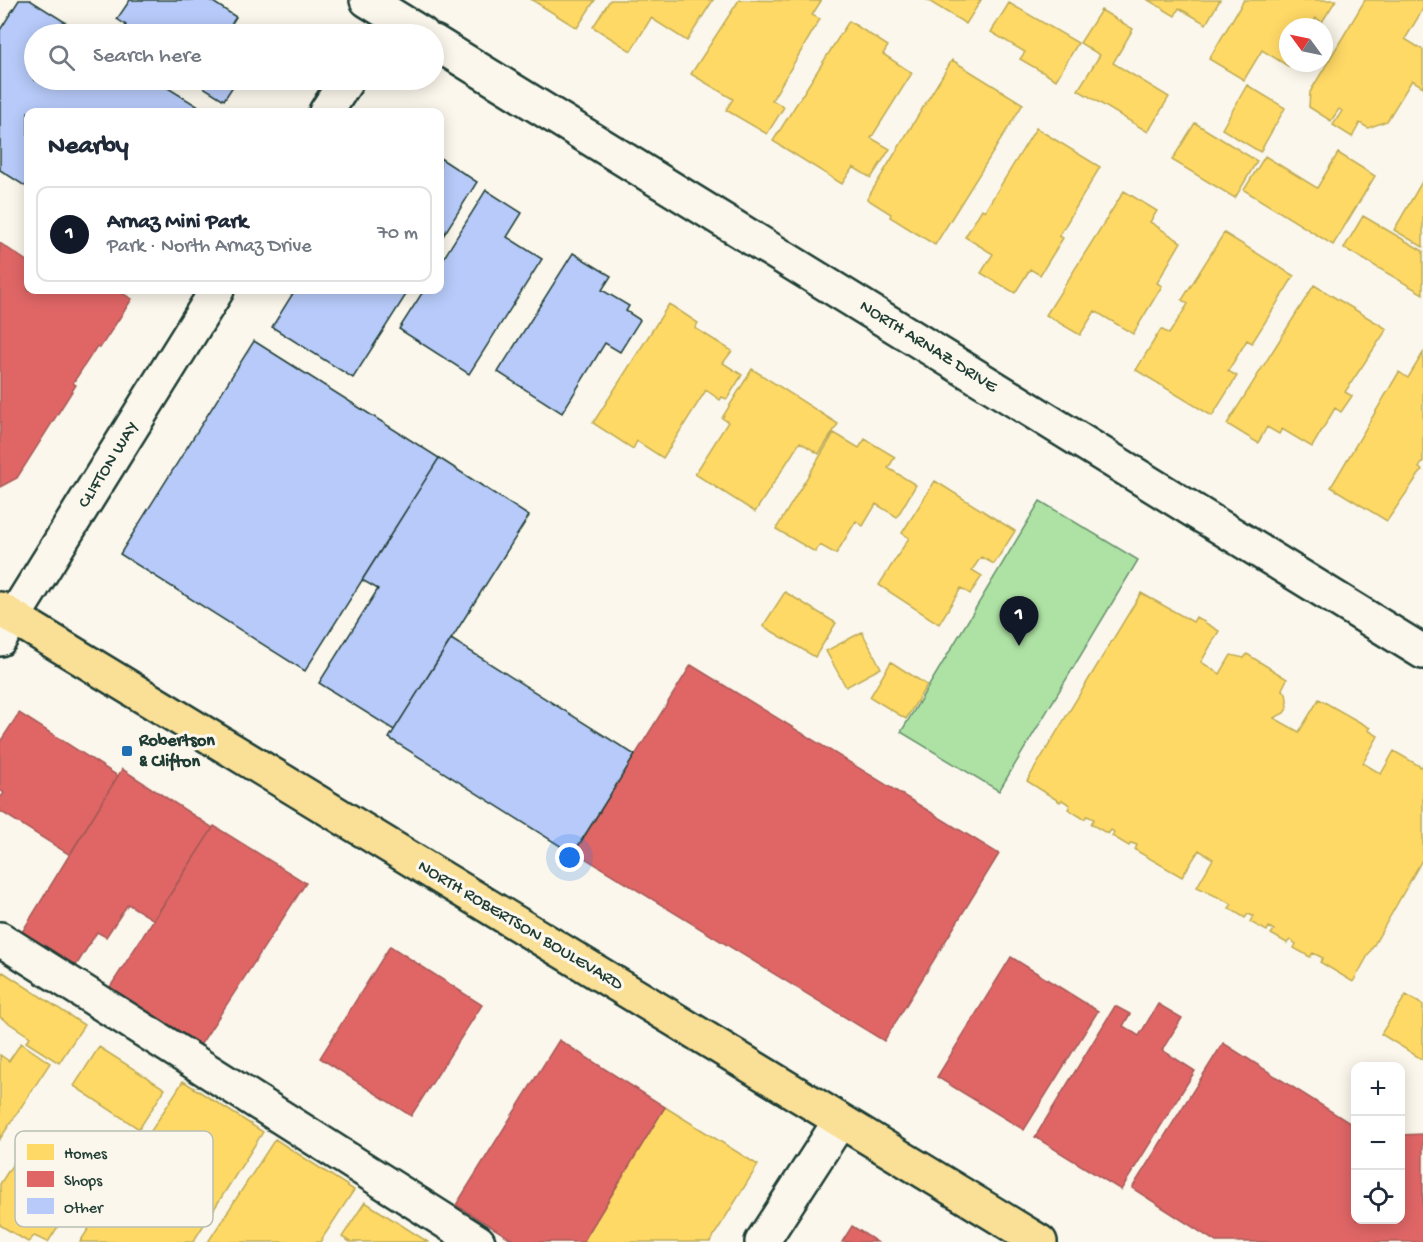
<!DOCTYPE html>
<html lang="en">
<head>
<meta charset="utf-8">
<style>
  :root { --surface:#fff; --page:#f6f6f7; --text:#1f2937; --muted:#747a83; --line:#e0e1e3; --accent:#111827 }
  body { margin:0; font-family:"Gochi Hand",sans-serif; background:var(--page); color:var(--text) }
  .controls { position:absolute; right:18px; bottom:18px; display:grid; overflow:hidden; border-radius:12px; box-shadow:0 3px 15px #0003 }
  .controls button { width:54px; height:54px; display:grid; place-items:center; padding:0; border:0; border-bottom:2px solid var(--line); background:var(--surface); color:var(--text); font:30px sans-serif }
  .compass { position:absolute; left:1279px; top:18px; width:54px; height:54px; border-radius:50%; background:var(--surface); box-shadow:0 3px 15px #0003; rotate:303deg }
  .you { position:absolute; left:570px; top:858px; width:21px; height:21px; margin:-15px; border:4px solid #fff; border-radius:50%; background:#1a73e8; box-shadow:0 0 0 9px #1a73e833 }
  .badge { display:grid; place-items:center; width:39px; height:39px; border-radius:50%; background:var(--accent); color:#fff; font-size:20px; font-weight:700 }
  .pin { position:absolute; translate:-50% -50px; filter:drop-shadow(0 2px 3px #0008) }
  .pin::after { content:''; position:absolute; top:32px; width:21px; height:18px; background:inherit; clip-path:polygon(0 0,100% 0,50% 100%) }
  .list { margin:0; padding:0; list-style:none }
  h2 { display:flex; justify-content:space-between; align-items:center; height:78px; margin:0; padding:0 24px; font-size:26px }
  h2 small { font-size:20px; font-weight:400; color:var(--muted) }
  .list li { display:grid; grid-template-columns:39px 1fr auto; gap:18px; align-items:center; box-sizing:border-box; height:96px; margin:0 12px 12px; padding:0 12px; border:2px solid var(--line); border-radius:12px }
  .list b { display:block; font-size:22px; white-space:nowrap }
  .list p { margin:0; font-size:20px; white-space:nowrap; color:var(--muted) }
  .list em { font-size:20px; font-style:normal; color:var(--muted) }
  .icon { flex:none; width:33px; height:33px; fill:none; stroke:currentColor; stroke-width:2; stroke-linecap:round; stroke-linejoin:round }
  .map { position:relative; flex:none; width:1423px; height:1242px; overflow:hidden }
  .search { position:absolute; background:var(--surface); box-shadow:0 3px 15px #0003; left:24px; top:24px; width:420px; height:66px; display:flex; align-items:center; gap:15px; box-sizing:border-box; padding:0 21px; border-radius:33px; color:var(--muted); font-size:22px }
  .panel { position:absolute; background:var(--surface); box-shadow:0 3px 15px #0003; left:24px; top:108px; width:420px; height:186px; border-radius:12px }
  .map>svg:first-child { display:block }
</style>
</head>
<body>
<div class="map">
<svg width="1423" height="1242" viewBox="0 0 1423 1242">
  <rect width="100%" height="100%" fill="#fbf7ec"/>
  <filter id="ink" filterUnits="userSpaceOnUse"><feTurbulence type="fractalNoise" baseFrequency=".0167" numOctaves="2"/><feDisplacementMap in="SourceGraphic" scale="12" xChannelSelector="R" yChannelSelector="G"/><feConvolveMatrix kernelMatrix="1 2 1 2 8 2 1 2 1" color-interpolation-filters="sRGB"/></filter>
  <g filter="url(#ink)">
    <path fill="#aee2a4" stroke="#66906c" stroke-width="1.5" d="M 1040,501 L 1138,560 L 999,791 L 901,732 Z"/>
    <path fill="#ffd966" stroke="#bcaa57" stroke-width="1.5" d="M 532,0 L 595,0 L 577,28 Z
      M 610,0 L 713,0 L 687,41 L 651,18 L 631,51 L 593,27 Z
      M 739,0 L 821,1 L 812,15 L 820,19 L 772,100 L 784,107 L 767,134 L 726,110 L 733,99 L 691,74 Z
      M 927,0 L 981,0 L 966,24 Z
      M 1148,0 L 1220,0 L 1206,24 L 1179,8 L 1175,16 Z
      M 1244,0 L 1336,0 L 1322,22 L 1316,18 L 1310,27 L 1288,27 L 1288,63 L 1294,63 L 1291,68 L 1262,50 L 1244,80 L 1209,59 Z
      M 1365,0 L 1423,0 L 1423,9 L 1405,39 L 1423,50 L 1423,87 L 1412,80 L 1387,121 L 1368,128 L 1360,123 L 1352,137 L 1333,125 L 1342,111 L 1339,109 L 1331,121 L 1309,107 L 1310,92 Z
      M 1009,3 L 1078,43 L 1056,80 L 1020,59 L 1025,52 L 991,32 Z
      M 1101,10 L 1133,29 L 1113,63 L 1169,97 L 1148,132 L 1078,90 L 1100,55 L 1080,43 Z
      M 849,21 L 888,46 L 883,54 L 912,73 L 871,138 L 890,149 L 871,178 L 853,167 L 842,184 L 773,141 Z
      M 952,60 L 1023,104 L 935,245 L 890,217 L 891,214 L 867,199 Z
      M 1247,85 L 1285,108 L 1260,152 L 1222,129 Z
      M 1195,123 L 1257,161 L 1235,198 L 1172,160 Z
      M 1036,128 L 1100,167 L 1059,236 L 1063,238 L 1040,275 L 1030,269 L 1015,293 L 981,273 L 993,254 L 965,237 L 982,209 L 985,211 Z
      M 1338,153 L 1375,176 L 1333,245 L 1244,190 L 1265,156 L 1317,188 Z
      M 1423,180 L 1423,247 L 1394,230 Z
      M 1124,191 L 1157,211 L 1150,222 L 1181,242 L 1157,283 L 1162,286 L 1133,334 L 1095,311 L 1080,335 L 1046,315 Z
      M 1363,216 L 1423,251 L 1423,294 L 1344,248 Z
      M 1224,233 L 1294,276 L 1252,343 L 1247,340 L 1228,371 L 1237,376 L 1212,416 L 1136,370 L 1161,329 L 1169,334 L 1188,304 L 1182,300 Z
      M 1314,285 L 1387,329 L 1345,392 L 1352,396 L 1341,412 L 1335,408 L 1312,447 L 1282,429 L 1279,434 L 1267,427 L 1258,443 L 1227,424 Z
      M 669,304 L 698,323 L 695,328 L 732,351 L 723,363 L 742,375 L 727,399 L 722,397 L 720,400 L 706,390 L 663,458 L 637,441 L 633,449 L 593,423 Z
      M 1423,353 L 1423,461 L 1419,468 L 1422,470 L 1387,521 L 1331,487 L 1399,372 L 1408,378 Z
      M 752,369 L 838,424 L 819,454 L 800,442 L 755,512 L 695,474 L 728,422 L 722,418 Z
      M 834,433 L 859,448 L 865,439 L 895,457 L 888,468 L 916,485 L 897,517 L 876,504 L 863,526 L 856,521 L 836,554 L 820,545 L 815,552 L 776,529 Z
      M 935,481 L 1015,531 L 994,564 L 981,557 L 972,570 L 982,576 L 970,594 L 961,588 L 939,624 L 879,585 L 909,538 L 902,533 Z
      M 785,592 L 836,623 L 815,657 L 763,626 Z
      M 1141,593 L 1193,622 L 1196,617 L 1219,631 L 1201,662 L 1220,674 L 1231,655 L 1244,658 L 1247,654 L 1287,679 L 1282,689 L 1286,693 L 1288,707 L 1284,713 L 1274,718 L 1299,732 L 1319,699 L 1370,728 L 1368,730 L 1378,736 L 1363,763 L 1381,774 L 1394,751 L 1421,767 L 1423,765 L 1423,858 L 1353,982 L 1320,962 L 1323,958 L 1313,953 L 1310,957 L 1294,948 L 1296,944 L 1290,940 L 1287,943 L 1271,934 L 1274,930 L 1269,927 L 1267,931 L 1250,922 L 1253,916 L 1248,914 L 1245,918 L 1229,908 L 1232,904 L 1197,887 L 1213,859 L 1199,850 L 1182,877 L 1135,850 L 1137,845 L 1131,843 L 1129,846 L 1112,836 L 1114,832 L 1111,830 L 1108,834 L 1091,824 L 1094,819 L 1087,816 L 1084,819 L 1068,809 L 1070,805 L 1062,800 L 1060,802 L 1027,781 Z
      M 862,632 L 881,668 L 846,687 L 826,651 Z
      M 891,662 L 927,685 L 906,719 L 870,697 Z
      M 3,972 L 84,1025 L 59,1063 L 26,1042 L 30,1037 L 0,1017 L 0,976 Z
      M 1406,995 L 1423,1005 L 1423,1060 L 1381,1034 Z
      M 21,1043 L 50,1063 L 0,1139 L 0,1055 L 9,1061 Z
      M 99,1047 L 165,1089 L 139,1129 L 74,1086 Z
      M 183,1081 L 263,1132 L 193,1242 L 80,1242 Z
      M 665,1107 L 758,1165 L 710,1242 L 583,1242 Z
      M 275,1139 L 354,1190 L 320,1242 L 208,1242 Z
      M 38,1142 L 67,1161 L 61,1169 L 69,1173 L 50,1204 L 66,1214 L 48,1242 L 34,1236 L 28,1242 L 0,1225 L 0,1184 L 25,1145 L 33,1150 Z
      M 365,1202 L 428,1242 L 350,1242 L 342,1237 Z"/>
    <path fill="#e06666" stroke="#a65a57" stroke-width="1.5" d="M 0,243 L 28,262 L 28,290 L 117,290 L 132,299 L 100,348 L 97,346 L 73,383 L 76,385 L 17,478 L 0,487 Z
      M 691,665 L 999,854 L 884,1041 L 575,852 Z
      M 19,713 L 118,776 L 70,855 L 0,811 L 0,798 L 4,793 L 0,790 L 0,742 Z
      M 122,769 L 213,828 L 154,920 L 128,904 L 106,937 L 97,932 L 74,969 L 19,937 Z
      M 214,826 L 306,883 L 199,1047 L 108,990 Z
      M 390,946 L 482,1005 L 411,1116 L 320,1058 Z
      M 1011,957 L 1098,1011 L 1024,1130 L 937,1077 Z
      M 1158,1004 L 1182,1018 L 1162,1050 L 1195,1071 L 1121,1190 L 1035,1137 L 1115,1006 L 1130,1014 L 1123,1026 L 1139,1036 Z
      M 559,1040 L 665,1107 L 583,1242 L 516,1242 L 456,1205 Z
      M 1223,1043 L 1356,1127 L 1356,1220 L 1400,1220 L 1400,1135 L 1423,1134 L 1423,1242 L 1216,1242 L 1132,1188 Z
      M 852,1226 L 877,1242 L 842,1242 Z"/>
    <path fill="#b7caf9" stroke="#1f3d34" stroke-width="1.5" d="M 19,0 L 30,0 L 84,34 L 34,34 L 34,80 L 155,80 L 207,112 L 28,112 L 28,188 L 0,170 L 0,30 Z
      M 130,0 L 210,0 L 236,17 L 225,34 L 121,34 L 126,25 L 117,19 Z
      M 192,80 L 237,80 L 224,100 Z
      M 440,158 L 477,182 L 440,241 Z
      M 486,190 L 522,213 L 507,237 L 542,259 L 469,374 L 399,329 L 424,290 L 440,290 L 440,264 Z
      M 573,253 L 611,276 L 602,290 L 629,306 L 626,311 L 640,320 L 620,352 L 605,343 L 562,413 L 498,372 Z
      M 295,290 L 409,290 L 353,378 L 272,327 Z
      M 254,341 L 439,458 L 305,671 L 120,554 Z
      M 439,458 L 529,516 L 394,730 L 319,683 L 378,589 L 362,580 Z
      M 451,639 L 635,755 L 573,854 L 389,738 Z"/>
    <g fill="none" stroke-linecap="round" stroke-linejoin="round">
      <g stroke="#1f3d34" stroke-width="38">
        <path id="minor" d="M 367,0 L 422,34
          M 434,42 L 1423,652
          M 326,112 L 347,80
          M 0,639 L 217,290
          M 0,939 L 478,1242
          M 762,1242 L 840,1121"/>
      </g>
      <g stroke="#1f3d34" stroke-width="38">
        <path id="major" d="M 0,609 L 1040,1242"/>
      </g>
      <use href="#minor" stroke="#fbf7ec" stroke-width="33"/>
      <use href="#major" stroke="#fadf96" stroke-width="33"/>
    </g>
  </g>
  <rect fill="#1f6fb2" stroke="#fbf7ec" stroke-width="2" x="121" y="745" width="12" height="12" rx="3"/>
  <g text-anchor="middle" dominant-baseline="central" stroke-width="6" stroke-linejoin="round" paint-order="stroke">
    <g font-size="18" fill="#1f3d34" stroke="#fbf7ec">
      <text transform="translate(928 347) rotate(32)">NORTH ARNAZ DRIVE</text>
      <text transform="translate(109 465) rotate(-58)">CLIFTON WAY</text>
      <text transform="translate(520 926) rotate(31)">NORTH ROBERTSON BOULEVARD</text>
    </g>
    <g font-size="18" font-weight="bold" fill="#1f3d34" stroke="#fbf7ec" text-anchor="start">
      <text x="139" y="741">Robertson<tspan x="139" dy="21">&amp; Clifton</tspan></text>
    </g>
  </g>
  <rect x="15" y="1131" width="198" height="96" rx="9" fill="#fbf7ec" stroke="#b9bfb5" stroke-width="1.5"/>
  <rect x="27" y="1144" width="27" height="16" fill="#ffd966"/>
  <rect x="27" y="1171" width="27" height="16" fill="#e06666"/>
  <rect x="27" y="1198" width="27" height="16" fill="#b7caf9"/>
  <g font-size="16" fill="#1f3d34">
    <text x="64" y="1158">Homes</text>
    <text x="64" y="1185">Shops</text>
    <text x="64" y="1212">Other</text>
  </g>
</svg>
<div class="controls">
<button>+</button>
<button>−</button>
<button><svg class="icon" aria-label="locate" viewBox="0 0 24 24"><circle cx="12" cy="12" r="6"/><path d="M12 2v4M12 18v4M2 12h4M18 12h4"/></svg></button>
</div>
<svg class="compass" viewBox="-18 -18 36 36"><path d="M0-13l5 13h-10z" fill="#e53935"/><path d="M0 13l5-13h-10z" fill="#747a83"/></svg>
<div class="you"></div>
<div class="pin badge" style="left:1019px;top:646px">1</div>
<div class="search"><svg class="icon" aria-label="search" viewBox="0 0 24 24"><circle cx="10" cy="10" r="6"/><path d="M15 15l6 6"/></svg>Search here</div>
<section class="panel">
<h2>Nearby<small></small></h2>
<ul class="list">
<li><span class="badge">1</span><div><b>Arnaz Mini Park</b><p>Park · North Arnaz Drive</p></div><em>70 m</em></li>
</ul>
</section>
</div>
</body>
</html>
